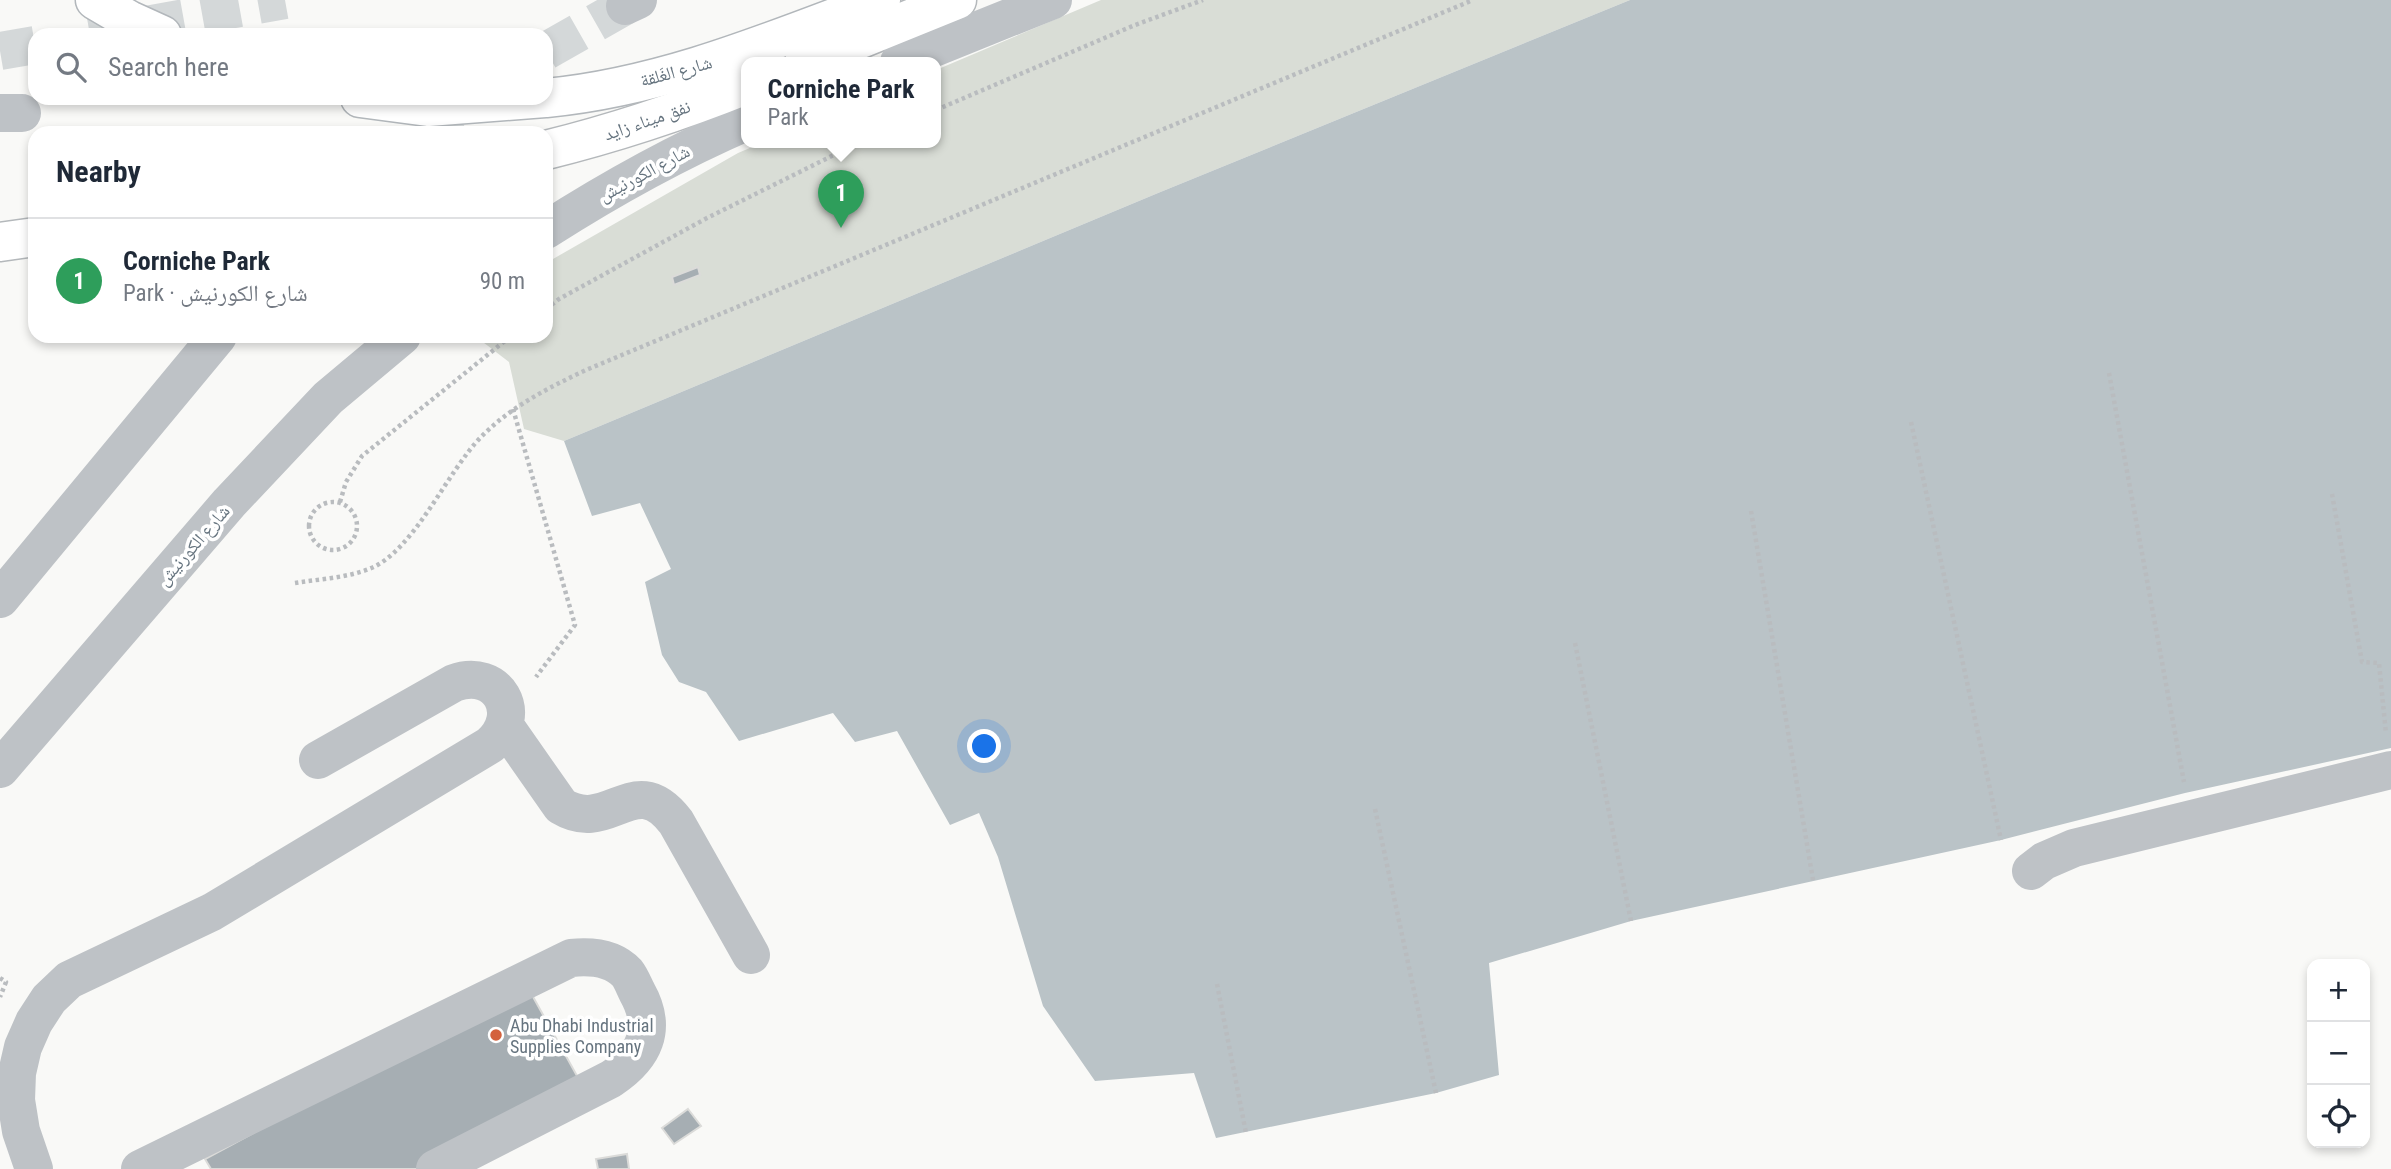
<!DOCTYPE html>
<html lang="en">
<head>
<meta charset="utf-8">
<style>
  :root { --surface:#fff; --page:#f6f6f7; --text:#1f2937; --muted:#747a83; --line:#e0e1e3; --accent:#d3613d }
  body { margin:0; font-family:"Roboto Condensed","Noto Naskh Arabic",sans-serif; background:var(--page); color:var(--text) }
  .controls { position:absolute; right:21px; bottom:21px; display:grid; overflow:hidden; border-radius:14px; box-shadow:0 4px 10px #0003 }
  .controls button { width:63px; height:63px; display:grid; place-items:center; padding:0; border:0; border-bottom:2px solid var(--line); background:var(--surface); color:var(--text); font:35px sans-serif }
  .you { position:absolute; left:985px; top:747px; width:24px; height:24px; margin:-18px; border:5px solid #fff; border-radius:50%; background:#1a73e8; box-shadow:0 0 0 10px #1a73e833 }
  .badge { display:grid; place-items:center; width:46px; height:46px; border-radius:50%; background:var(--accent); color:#fff; font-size:23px; font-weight:700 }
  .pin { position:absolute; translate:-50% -58px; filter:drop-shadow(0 2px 4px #0008) }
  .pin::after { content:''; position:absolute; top:37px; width:24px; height:21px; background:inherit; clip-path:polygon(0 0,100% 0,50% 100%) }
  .popup { position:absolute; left:741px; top:57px; width:200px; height:91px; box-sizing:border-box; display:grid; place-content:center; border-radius:14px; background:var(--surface); filter:drop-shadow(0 2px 5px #0005); font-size:23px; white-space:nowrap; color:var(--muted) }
  .popup b { font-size:26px; color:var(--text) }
  .popup::after { content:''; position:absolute; left:50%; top:100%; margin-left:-14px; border:14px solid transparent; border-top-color:var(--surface) }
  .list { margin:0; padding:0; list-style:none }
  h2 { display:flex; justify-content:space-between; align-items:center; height:91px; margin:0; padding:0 28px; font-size:30px }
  h2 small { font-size:23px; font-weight:400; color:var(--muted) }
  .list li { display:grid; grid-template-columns:46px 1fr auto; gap:21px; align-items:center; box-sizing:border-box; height:126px; padding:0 28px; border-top:2px solid var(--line) }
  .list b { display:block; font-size:26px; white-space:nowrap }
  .list p { margin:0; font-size:23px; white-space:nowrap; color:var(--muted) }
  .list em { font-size:23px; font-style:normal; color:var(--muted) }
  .icon { flex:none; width:38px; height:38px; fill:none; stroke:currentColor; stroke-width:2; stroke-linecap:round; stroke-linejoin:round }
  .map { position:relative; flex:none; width:2391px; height:1169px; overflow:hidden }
  .search { position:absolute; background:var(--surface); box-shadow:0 4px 10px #0003; left:28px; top:28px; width:525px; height:77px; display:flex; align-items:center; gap:18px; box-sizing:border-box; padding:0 24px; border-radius:21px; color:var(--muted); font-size:26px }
  .panel { position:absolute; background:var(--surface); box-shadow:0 4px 10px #0003; left:28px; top:126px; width:525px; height:217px; border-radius:21px }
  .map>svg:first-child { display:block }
</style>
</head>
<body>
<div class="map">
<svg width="2391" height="1169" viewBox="0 0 2391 1169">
  <rect width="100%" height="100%" fill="#f9f9f7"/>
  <path fill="#d9ddd6" d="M 1101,0 L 1630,0 L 1158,193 L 564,441 L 524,429 L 509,362 L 475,336 L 546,336 L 546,263 L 738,153 L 764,142 L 936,142 L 936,70 Z"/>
  <path fill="#bac3c7" d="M 1630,0 L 2391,0 L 2391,748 L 2185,793 L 2001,840 L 1631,921 L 1489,963 L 1499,1075 L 1436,1093 L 1216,1138 L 1194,1073 L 1095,1081 L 1043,1006 L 998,857 L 979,813 L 950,825 L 897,731 L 855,742 L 833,713 L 739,741 L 706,692 L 679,682 L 662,655 L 645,582 L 671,569 L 640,503 L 592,516 L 564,441 L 1158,193 Z"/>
  <path fill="#a6aeb3" stroke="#dbdbd9" stroke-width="2" d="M 698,267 L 700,275 L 674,285 L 672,277 Z
    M 527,986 L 581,1083 L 421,1169 L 211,1169 L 205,1159 Z
    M 688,1109 L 701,1126 L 674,1144 L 662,1128 Z
    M 627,1154 L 629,1169 L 598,1169 L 596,1159 Z"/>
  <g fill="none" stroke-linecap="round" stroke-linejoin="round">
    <path stroke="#d4d8d9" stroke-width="38" stroke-dasharray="38 19" stroke-linecap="butt" d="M 546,51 L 625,6
      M 423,133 L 473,98"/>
    <path stroke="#d4d8d9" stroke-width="38" stroke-dasharray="38 19" stroke-linecap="butt" d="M 90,35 L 285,0
      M 0,51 L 35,45"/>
    <g stroke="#b2b7bb" stroke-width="41">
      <path id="major" d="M 95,0 L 129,20 L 162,35
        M 360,98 L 428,107 L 545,98
        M 546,98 C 663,87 772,41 881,0"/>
    </g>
    <g stroke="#b4b8bb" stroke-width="41">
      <path id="highway" d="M 804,62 L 957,0
        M 546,150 C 615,133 681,111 746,85
        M 0,242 L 35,237"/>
    </g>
    <path stroke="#b9bcbf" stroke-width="4.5" stroke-dasharray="3.5 3.5" stroke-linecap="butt" d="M 936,110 L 1135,25 L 1203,0
      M 546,309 L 559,299 L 707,218 L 860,142
      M 2109,373 L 2184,782
      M 513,409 L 575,625 L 536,677
      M 1911,422 L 2001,840
      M 2332,494 L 2362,662 L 2379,663 L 2386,734
      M309 526a24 24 0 1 1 48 0a24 24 0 1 1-48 0Z
      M 340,502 L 346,482 L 362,456 L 511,336
      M 1751,511 L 1813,880
      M 295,583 C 319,579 346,578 369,569 C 414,552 447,471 482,436 C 512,406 548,388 586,370 L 1473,0
      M 1575,643 L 1631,921
      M 1375,809 L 1436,1093
      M 0,978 L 6,982 L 0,997
      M 1217,984 L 1246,1133"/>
    <path stroke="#bec2c6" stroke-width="38" d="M 625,6 L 638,0
      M 899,62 L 1053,0
      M 0,113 L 22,113
      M 546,230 C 610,189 677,152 746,122
      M 0,599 L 218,336
      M 505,726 L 561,806 C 610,836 634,767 676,822 L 751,955
      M 0,769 L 229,503 L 328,398 L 402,336
      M 2031,871 L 2044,861 L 2074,848 L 2391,770
      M 34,1169 L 21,1131 L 16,1100 L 17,1073 L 23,1047 L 34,1022 L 49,999 L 69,980 L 212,912 L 490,745 C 525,714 498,667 454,683 L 318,760
      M 140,1169 L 571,958 C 590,956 613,958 627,973 C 631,978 634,986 637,992 C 658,1029 644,1057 611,1079 L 435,1169"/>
    <use href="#major" stroke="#fff" stroke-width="38"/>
    <use href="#highway" stroke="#fff" stroke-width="38"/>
  </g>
  <circle fill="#d3613d" stroke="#fff" stroke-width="2.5" cx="496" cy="1035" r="7"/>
  <g text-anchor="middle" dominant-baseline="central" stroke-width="7" stroke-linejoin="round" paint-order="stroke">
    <g font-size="18" fill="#66747f" stroke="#fff">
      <text transform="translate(676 71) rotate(-15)">شارع الغَلقة</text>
      <text transform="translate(647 120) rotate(-19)">نفق ميناء زايد</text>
      <text transform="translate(644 173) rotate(-28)">شارع الكورنيش</text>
      <text transform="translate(193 545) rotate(-49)">شارع الكورنيش</text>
    </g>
    <g font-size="18" fill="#66747f" stroke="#fff" text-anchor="start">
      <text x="510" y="1025">Abu Dhabi Industrial<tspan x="510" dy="21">Supplies Company</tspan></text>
    </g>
  </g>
</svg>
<div class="controls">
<button>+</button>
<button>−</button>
<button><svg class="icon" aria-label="locate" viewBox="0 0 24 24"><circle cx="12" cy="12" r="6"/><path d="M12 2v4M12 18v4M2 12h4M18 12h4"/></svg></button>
</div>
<div class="you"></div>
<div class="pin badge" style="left:841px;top:228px;background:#2e9e5b">1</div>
<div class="popup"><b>Corniche Park</b>Park</div>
<div class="search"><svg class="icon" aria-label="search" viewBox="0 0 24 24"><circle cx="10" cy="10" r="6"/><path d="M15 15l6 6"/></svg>Search here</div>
<section class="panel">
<h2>Nearby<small></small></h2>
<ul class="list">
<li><span class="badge" style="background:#2e9e5b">1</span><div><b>Corniche Park</b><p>Park · شارع الكورنيش</p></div><em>90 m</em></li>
</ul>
</section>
</div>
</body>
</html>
